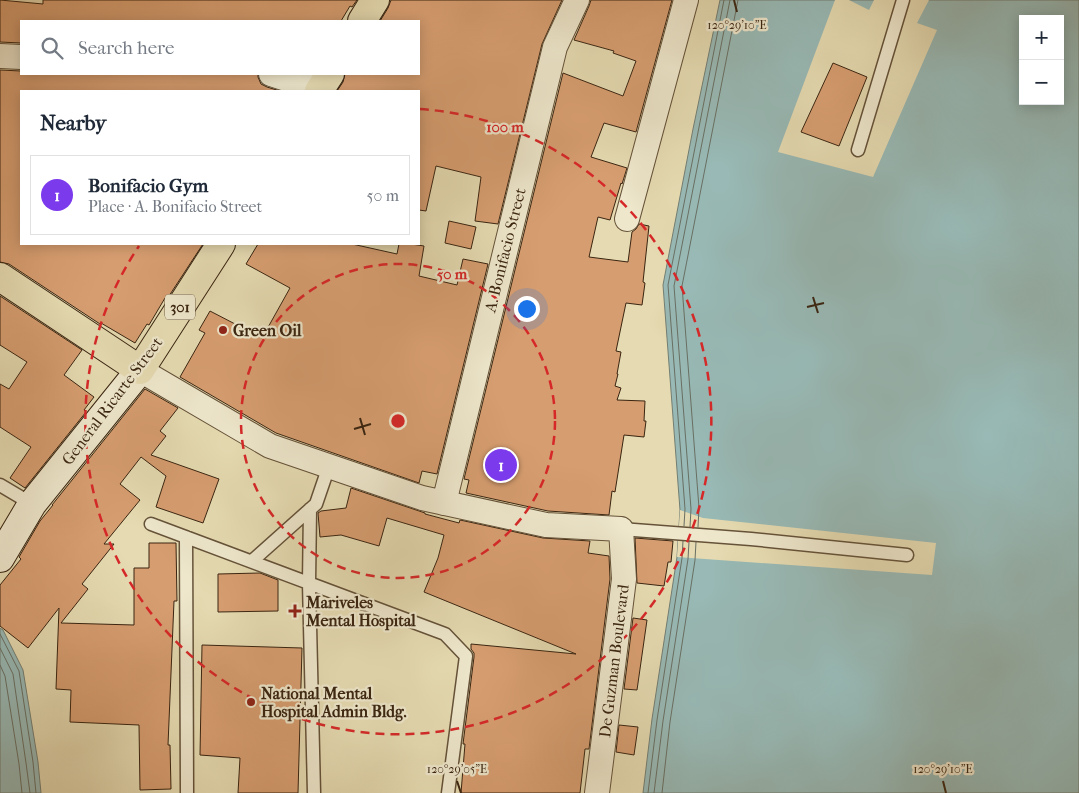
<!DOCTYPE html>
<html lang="en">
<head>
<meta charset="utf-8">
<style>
  :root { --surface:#fff; --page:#f6f6f7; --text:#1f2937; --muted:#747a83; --line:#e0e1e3; --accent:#7c3aed }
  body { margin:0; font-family:"IM FELL French Canon",serif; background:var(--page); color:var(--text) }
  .controls { position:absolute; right:15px; top:15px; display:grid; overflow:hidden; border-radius:0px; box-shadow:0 2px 12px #0003 }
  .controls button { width:45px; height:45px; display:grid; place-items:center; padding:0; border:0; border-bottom:1px solid var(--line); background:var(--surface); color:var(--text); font:25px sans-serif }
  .you { position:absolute; left:526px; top:308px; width:18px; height:18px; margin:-12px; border:4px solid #fff; border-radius:50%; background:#1a73e8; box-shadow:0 0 0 8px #1a73e833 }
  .badge { display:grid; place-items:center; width:32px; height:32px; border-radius:50%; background:var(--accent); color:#fff; font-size:16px; font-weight:700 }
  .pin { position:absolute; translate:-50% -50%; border:2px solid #fff; box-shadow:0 1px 5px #0006 }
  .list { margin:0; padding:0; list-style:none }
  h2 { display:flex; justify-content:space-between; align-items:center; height:65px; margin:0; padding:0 20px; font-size:21px }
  h2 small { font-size:16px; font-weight:400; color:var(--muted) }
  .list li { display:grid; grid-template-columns:32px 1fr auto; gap:15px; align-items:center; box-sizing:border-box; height:80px; margin:0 10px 10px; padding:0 10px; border:1px solid var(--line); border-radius:0px }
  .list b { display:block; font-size:19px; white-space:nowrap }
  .list p { margin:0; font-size:16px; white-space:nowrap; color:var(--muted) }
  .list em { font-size:16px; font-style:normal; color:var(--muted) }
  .icon { flex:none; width:28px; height:28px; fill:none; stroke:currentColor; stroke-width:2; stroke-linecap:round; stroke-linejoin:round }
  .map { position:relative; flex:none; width:1079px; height:793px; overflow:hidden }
  .search { position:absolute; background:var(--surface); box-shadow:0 2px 12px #0003; left:20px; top:20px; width:400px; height:55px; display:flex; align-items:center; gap:12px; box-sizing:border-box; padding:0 18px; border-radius:0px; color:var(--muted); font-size:19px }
  .panel { position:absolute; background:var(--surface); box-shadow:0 2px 12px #0003; left:20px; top:90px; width:400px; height:155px; border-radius:0px }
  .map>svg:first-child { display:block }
</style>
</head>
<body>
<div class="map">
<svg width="1079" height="793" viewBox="0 0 1079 793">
  <rect width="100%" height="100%" fill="#e5dab1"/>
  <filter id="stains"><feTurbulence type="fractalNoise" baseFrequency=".004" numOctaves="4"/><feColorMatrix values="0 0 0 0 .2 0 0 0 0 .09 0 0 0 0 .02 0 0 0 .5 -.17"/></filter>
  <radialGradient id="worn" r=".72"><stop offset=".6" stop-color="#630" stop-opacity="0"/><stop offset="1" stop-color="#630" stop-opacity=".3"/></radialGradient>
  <path fill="#98b9b5" stroke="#727e73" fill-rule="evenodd" d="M 720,0 L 1079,0 L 1079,793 L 643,793 L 652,719 L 677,557 L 680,510 L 663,285 L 693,129 ZM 1023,19 L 1060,19 L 1060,101 L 1023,101 Z
    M 0,628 L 3,630 L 23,670 L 38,762 L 41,793 L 0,793 Z"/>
  <path fill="#e5dab1" d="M 835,0 L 849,0 L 869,10 L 874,0 L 929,0 L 917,23 L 937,30 L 873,177 L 778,152 Z
    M 680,510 L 703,518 L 936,543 L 932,575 L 677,557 Z"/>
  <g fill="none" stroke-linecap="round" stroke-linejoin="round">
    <path stroke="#696f63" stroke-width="1" d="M 684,526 L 685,509 L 668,285 L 724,0
      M 690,527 L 691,509 L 674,286 L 730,0
      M 698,527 L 699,508 L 682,286 L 738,0
      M 0,634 L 19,671 L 33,762 L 36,793
      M 0,648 L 13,674 L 26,763 L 30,793
      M 0,665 L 5,676 L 19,764 L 22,793
      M 648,793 L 657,720 L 682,558 L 683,541
      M 654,793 L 663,721 L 688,559 L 689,542
      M 662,793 L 670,722 L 695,560 L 696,542"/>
  </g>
  <path fill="#d69d70" stroke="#3a2511" d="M 0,0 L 43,4 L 43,0 L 357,0 L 352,7 L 350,6 L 341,21 L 21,21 L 21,43 L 0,42 Z
    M 391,0 L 562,0 L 542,44 L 498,224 L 475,221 L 481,177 L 436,166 L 426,211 L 419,210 L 419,91 L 337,91 L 343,82 L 345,74 L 419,74 L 419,21 L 380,21 L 388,8 Z
    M 591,0 L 672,0 L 636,132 L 604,123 L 591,157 L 627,168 L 622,184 L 621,183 L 610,220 L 598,217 L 589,257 L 628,262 L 632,232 L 636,229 L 639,224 L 649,226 L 643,282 L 645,283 L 642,305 L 626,303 L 616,351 L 621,352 L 617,374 L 618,374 L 615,386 L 621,388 L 617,400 L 645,401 L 644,421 L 646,421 L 644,437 L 624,435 L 615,492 L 612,491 L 609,515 L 548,511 L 466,493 L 469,480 L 464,479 L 563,73 L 623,96 L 636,61 L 613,53 L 614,51 L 574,40 L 589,6 Z
    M 833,63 L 867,77 L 839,146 L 801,132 Z
    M 0,70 L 21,71 L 21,74 L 258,74 L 258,77 L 261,84 L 267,87 L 280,91 L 21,91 L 21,244 L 203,244 L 167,299 L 165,298 L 149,325 L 147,324 L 135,343 L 101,323 L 100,324 L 9,264 L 0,262 Z
    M 449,221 L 476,227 L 471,249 L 445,243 Z
    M 258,244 L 352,244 L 397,254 L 399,244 L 411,244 L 424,246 L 419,276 L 457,285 L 463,259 L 488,264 L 437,474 L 422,471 L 419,483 L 276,433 L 180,377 L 205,333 L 199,330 L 210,311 L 262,338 L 290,288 L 246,264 Z
    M 0,296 L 82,350 L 64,375 L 94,397 L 84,410 L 86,412 L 25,488 L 10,478 L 31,447 L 0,427 L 0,384 L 9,389 L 27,362 L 0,345 Z
    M 145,389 L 178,408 L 160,431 L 166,436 L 151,455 L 219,479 L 203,523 L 156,507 L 166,476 L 141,457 L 120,484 L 140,500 L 104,544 L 114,544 L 82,584 L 88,589 L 61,623 L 134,625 L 134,568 L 149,568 L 149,543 L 176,543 L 177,601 L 174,601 L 168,745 L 170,745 L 171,789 L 140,790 L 139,725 L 70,722 L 71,690 L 56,689 L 59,608 L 28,648 L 0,626 L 0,585 L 21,559 L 19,557 L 40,521 L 53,505 L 52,505 Z
    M 351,488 L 425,513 L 425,514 L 459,523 L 460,520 L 543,538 L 590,541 L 588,553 L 609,556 L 610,579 L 589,749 L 585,749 L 580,793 L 461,793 L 465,744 L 463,744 L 474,657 L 474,653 L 471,649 L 471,644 L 576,654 L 424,592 L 438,558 L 444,535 L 387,518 L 379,546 L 341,535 L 320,537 L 318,513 L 321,511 L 346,508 Z
    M 635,538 L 673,541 L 671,562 L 668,562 L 664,586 L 637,583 Z
    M 260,573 L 278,580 L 278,611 L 218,612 L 218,574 Z
    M 633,618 L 647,620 L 637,690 L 624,689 Z
    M 202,645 L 302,648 L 298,793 L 238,793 L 240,758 L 200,755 Z
    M 619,725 L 638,727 L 634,755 L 616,752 Z"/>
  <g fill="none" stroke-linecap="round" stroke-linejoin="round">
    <g stroke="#655239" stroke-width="15">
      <path id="lane" d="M 858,150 L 903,0
        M 0,485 L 32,504
        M 310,509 L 309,583 L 314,793
        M 151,524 L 445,634 L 466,656 L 448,793
        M 621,529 L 751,539 L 907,555
        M 186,537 L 187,793
        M 252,561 L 316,504 L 329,466"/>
    </g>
    <g stroke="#655239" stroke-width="26">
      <path id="street" d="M 0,56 L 21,57
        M 271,74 L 320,90
        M 627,219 L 686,0
        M 140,370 L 270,446 L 422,498 L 546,525 L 621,529 L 624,579 L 597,793
        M 444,503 L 555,47 L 577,0"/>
    </g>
    <g stroke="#3a2511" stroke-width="30">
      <path id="secondary" d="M 0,558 L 32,504 L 140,370"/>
    </g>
    <g stroke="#3a2511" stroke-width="30">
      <path id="primary" d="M 362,21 L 375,0
        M 319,91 L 330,74
        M 0,277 L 140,370 L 221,244"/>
    </g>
    <use href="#lane" stroke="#eee7cc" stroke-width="12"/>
    <use href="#street" stroke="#eee7cc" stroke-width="24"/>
    <use href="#secondary" stroke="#eee7cc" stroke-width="28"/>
    <use href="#primary" stroke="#e5dab1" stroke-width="28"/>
  </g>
  <path fill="none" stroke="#3a2511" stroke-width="2" d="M 734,0 L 737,12M 813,297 L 818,313M 807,307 L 824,303M 360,418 L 365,435M 354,429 L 371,424M 457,781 L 461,793M 943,781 L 946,793"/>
  <g fill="none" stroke="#d62828" stroke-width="2.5" stroke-dasharray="9 6">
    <circle cx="398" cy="421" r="157"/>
    <path d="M420 109A313 313 0 1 1 139 246"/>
  </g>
  <g fill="#8f2418" stroke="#eee7cc" stroke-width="2">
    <circle cx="223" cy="330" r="5"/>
    <path d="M292.5 603.5h5v5h5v5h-5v5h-5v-5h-5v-5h5z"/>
    <circle cx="251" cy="702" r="5"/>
  </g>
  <g text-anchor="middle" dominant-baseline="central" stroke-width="4.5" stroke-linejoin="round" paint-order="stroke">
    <rect fill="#eee7cc" stroke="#705f49" stroke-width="1" x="165" y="294.5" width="30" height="25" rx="4"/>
    <g font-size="15" font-weight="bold" fill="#3a2511">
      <text x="180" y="307">301</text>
    </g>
    <g font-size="16" fill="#3a2511" stroke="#eee7cc">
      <text transform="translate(505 250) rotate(-76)">A. Bonifacio Street</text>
      <text transform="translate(112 401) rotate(-53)">General Ricarte Street</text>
      <text transform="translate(614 661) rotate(-83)">De Guzman Boulevard</text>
    </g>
    <g font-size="16" font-weight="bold" fill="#3a2511" stroke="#eee7cc" text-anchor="start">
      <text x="233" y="330">Green Oil</text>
      <text x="306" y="602">Mariveles<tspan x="306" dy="18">Mental Hospital</tspan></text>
      <text x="261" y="693">National Mental<tspan x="261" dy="18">Hospital Admin Bldg.</tspan></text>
    </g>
  </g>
  <g font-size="12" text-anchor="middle" fill="#3a2511" stroke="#eee7cc" stroke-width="4.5" stroke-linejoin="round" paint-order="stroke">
    <text x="737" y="29">120°29'10"E</text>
    <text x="457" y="773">120°29'05"E</text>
    <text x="943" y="773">120°29'10"E</text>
  </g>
  <circle cx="398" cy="421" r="8" fill="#d62828" stroke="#eee7cc" stroke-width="2.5"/>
  <g font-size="15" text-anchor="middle" font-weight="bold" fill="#d62828" stroke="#eee7cc" stroke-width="4.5" stroke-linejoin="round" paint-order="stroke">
    <text x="505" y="132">100 m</text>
    <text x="452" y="279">50 m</text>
  </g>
  <rect width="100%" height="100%" filter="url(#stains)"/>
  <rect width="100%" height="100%" fill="url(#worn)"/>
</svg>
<div class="controls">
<button>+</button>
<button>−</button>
</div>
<div class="you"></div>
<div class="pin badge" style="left:501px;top:465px">1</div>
<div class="search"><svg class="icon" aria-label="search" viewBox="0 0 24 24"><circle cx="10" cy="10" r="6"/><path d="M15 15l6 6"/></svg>Search here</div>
<section class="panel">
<h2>Nearby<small></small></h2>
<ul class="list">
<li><span class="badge">1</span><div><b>Bonifacio Gym</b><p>Place · A. Bonifacio Street</p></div><em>50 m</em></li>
</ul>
</section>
</div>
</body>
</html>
